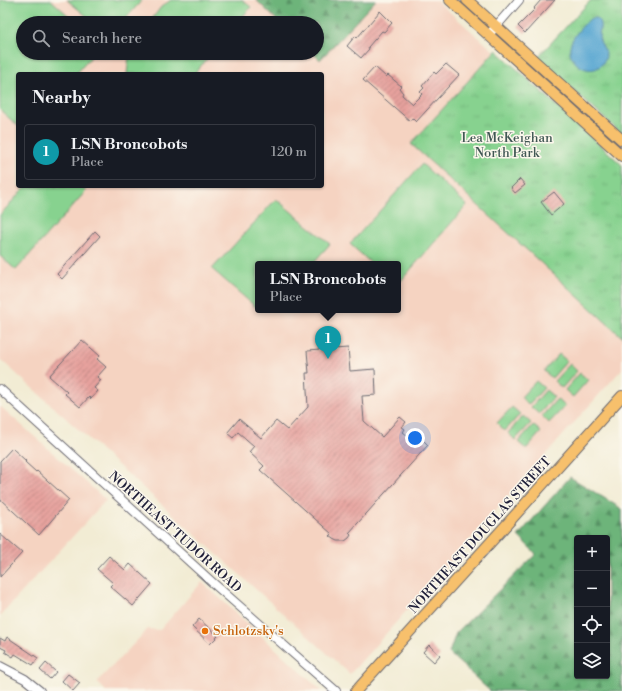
<!DOCTYPE html>
<html lang="en">
<head>
<meta charset="utf-8">
<style>
  :root { --surface:#171b24; --page:#242831; --text:#f1f3f6; --muted:#9ea1a6; --line:#363941; --accent:#d93025 }
  body { margin:0; font-family:"Libre Bodoni",serif; background:var(--page); color:var(--text) }
  .controls { position:absolute; right:12px; bottom:12px; display:grid; overflow:hidden; border-radius:4px; box-shadow:0 1px 3px #0004 }
  .controls button { width:36px; height:36px; display:grid; place-items:center; padding:0; border:0; border-bottom:1px solid var(--line); background:var(--surface); color:var(--text); font:20px sans-serif }
  .you { position:absolute; left:415px; top:438px; width:14px; height:14px; margin:-10px; border:3px solid #fff; border-radius:50%; background:#1a73e8; box-shadow:0 0 0 6px #1a73e833 }
  .badge { display:grid; place-items:center; width:26px; height:26px; border-radius:50%; background:var(--accent); color:#fff; font-size:13px; font-weight:700 }
  .pin { position:absolute; translate:-50% -33px; filter:drop-shadow(0 1px 2px #0008) }
  .pin::after { content:''; position:absolute; top:21px; width:14px; height:12px; background:inherit; clip-path:polygon(0 0,100% 0,50% 100%) }
  .popup { position:absolute; left:255px; top:261px; width:146px; height:52px; box-sizing:border-box; display:grid; place-content:center; border-radius:4px; background:var(--surface); filter:drop-shadow(0 1px 3px #0005); font-size:13px; white-space:nowrap; color:var(--muted) }
  .popup b { font-size:15px; color:var(--text) }
  .popup::after { content:''; position:absolute; left:50%; top:100%; margin-left:-8px; border:8px solid transparent; border-top-color:var(--surface) }
  .list { margin:0; padding:0; list-style:none }
  h2 { display:flex; justify-content:space-between; align-items:center; height:52px; margin:0; padding:0 16px; font-size:17px }
  h2 small { font-size:13px; font-weight:400; color:var(--muted) }
  .list li { display:grid; grid-template-columns:26px 1fr auto; gap:12px; align-items:center; box-sizing:border-box; height:56px; margin:0 8px 8px; padding:0 8px; border:1px solid var(--line); border-radius:4px }
  .list b { display:block; font-size:15px; white-space:nowrap }
  .list p { margin:0; font-size:13px; white-space:nowrap; color:var(--muted) }
  .list em { font-size:13px; font-style:normal; color:var(--muted) }
  .icon { flex:none; width:22px; height:22px; fill:none; stroke:currentColor; stroke-width:2; stroke-linecap:round; stroke-linejoin:round }
  .map { position:relative; flex:none; width:622px; height:691px; overflow:hidden }
  .search { position:absolute; background:var(--surface); box-shadow:0 1px 3px #0004; left:16px; top:16px; width:308px; height:44px; display:flex; align-items:center; gap:10px; box-sizing:border-box; padding:0 14px; border-radius:22px; color:var(--muted); font-size:15px }
  .panel { position:absolute; background:var(--surface); box-shadow:0 1px 3px #0004; left:16px; top:72px; width:308px; height:116px; border-radius:4px }
  .map>svg:first-child { display:block }
</style>
</head>
<body>
<div class="map">
<svg width="622" height="691" viewBox="0 0 622 691">
  <defs>
    <pattern id="forest-firs" width="22" height="20" patternUnits="userSpaceOnUse"><rect width="22" height="20" fill="#6db47a"/><path d="M5 1l3.5 6h-7zM16 11l3.5 6h-7z" fill="#599265"/></pattern>
    <pattern id="park-tufts" width="24" height="20" patternUnits="userSpaceOnUse"><rect width="24" height="20" fill="#87d28f"/><path d="M3 7l-1-3M5 7V3M7 7l1-3M15 17l-1-3M17 17v-4M19 17l1-3" fill="none" stroke="#74b47c"/></pattern>
    <pattern id="building-hatch" width="6" height="6" patternUnits="userSpaceOnUse"><rect width="6" height="6" fill="#e7a29e"/><path d="M-1 1l2-2M0 6l6-6M5 7l2-2" fill="none" stroke="#bb8482"/></pattern>
  </defs>
  <rect width="100%" height="100%" fill="#fbf7ec"/>
  <filter id="ink" filterUnits="userSpaceOnUse"><feTurbulence type="fractalNoise" baseFrequency=".025" numOctaves="2"/><feDisplacementMap in="SourceGraphic" scale="8" xChannelSelector="R" yChannelSelector="G"/><feConvolveMatrix kernelMatrix="1 2 1 2 8 2 1 2 1" color-interpolation-filters="sRGB"/></filter>
  <filter id="wash" filterUnits="userSpaceOnUse"><feTurbulence type="fractalNoise" baseFrequency=".012" numOctaves="4" result="noise"/><feDisplacementMap in="SourceGraphic" scale="16" xChannelSelector="R" yChannelSelector="G"/><feGaussianBlur stdDeviation="0.9" result="paint"/><feColorMatrix in="noise" values="0 0 0 0 0 0 0 0 0 0 0 0 0 0 0 0 0 1.4 0 .05"/><feComposite in="paint" operator="in"/></filter>
  <g filter="url(#wash)">
    <rect width="100%" height="100%" fill="#f2ecd4"/>
    <path fill="#f5d3c1" fill-rule="evenodd" d="M 0,0 L 256,0 L 280,23 L 23,23 L 23,53 L 313,53 L 320,60 L 376,0 L 436,0 L 495,52 L 411,144 L 622,337 L 622,369 L 350,674 L 0,359 ZM 18,74 L 322,74 L 322,186 L 18,186 ZM 258,264 L 398,264 L 398,310 L 258,310 Z
      M 0,406 L 106,500 L 1,615 L 0,615 Z
      M 202,582 L 322,691 L 106,691 L 97,682 L 148,629 L 160,630 Z"/>
    <path fill="#87d28f" stroke="#547a65" d="M 0,0 L 51,0 L 77,23 L 23,23 L 23,53 L 93,53 L 90,58 L 76,74 L 18,74 L 18,126 L 0,110 Z
      M 67,0 L 142,0 L 122,23 L 95,23 Z
      M 171,0 L 242,0 L 251,7 L 237,23 L 149,23 L 161,7 Z
      M 130,53 L 212,53 L 194,74 L 127,74 L 129,55 Z
      M 422,164 L 467,205 L 398,284 L 398,264 L 372,264 L 350,244 Z
      M 26,186 L 80,186 L 86,191 L 16,270 L 0,256 L 0,215 Z
      M 276,199 L 330,244 L 312,264 L 258,264 L 258,309 L 212,269 Z
      M 559,354 L 567,361 L 552,378 L 544,371 Z
      M 570,364 L 577,371 L 562,388 L 554,381 Z
      M 580,373 L 588,380 L 573,397 L 565,390 Z
      M 536,381 L 544,388 L 528,405 L 521,397 Z
      M 546,390 L 554,397 L 539,414 L 531,407 Z
      M 557,399 L 565,406 L 549,423 L 542,416 Z
      M 512,407 L 520,414 L 505,431 L 497,423 Z
      M 523,416 L 531,423 L 515,440 L 508,433 Z
      M 533,425 L 541,432 L 526,449 L 518,442 Z"/>
    <path fill="url(#forest-firs)" stroke="#486b5a" fill-rule="evenodd" d="M 256,0 L 376,0 L 320,60 L 313,53 L 317,53 L 317,23 L 280,23 Z
      M 570,477 L 622,509 L 622,691 L 490,691 L 449,653 L 456,633 L 536,554 L 518,536 ZM 577,538 L 607,538 L 607,676 L 577,676 Z"/>
    <path fill="url(#park-tufts)" stroke="#547a65" d="M 591,0 L 622,0 L 622,134 L 537,58 Z
      M 496,50 L 622,165 L 622,337 L 411,144 Z"/>
    <path fill="#57a6d1" stroke="#3c6486" d="M 591,18 L 597,18 C 604,26 597,32 600,41 C 602,46 606,50 606,55 C 606,59 604,61 602,64 C 592,77 571,65 570,51 C 568,40 583,25 591,18 Z"/>
    <g id="blocks">
      <path fill="url(#building-hatch)" d="M 541,0 L 555,0 L 525,33 L 518,26 L 535,9 L 534,8 Z
        M 380,11 L 392,23 L 384,32 L 382,31 L 368,47 L 369,49 L 361,58 L 347,46 L 355,36 L 357,38 Z
        M 446,64 L 459,75 L 416,122 L 412,118 L 410,121 L 363,80 L 375,67 L 386,77 L 388,75 L 401,86 L 399,88 L 403,93 L 402,95 L 412,104 L 422,94 L 420,92 L 424,88 L 422,86 L 434,72 L 436,74 Z
        M 520,179 L 525,185 L 515,193 L 511,188 Z
        M 554,192 L 564,204 L 551,215 L 541,202 Z
        M 95,231 L 100,236 L 62,279 L 57,274 Z
        M 82,340 L 100,356 L 97,359 L 106,367 L 97,377 L 101,380 L 94,388 L 98,391 L 91,399 L 89,397 L 80,407 L 65,394 L 67,392 L 49,376 Z
        M 348,348 L 350,371 L 375,369 L 376,395 L 362,396 L 364,421 L 382,437 L 400,417 L 406,422 L 402,427 L 405,429 L 403,432 L 418,444 L 422,439 L 428,445 L 349,533 L 351,535 L 349,538 L 345,541 L 338,541 L 334,539 L 330,536 L 332,534 L 260,470 L 264,466 L 249,452 L 254,446 L 238,432 L 233,438 L 227,433 L 239,419 L 261,438 L 276,421 L 287,430 L 308,407 L 306,373 L 309,373 L 307,351 Z
        M 12,448 L 26,461 L 25,462 L 36,472 L 37,471 L 69,500 L 39,535 L 0,499 L 0,461 Z
        M 0,534 L 22,553 L 0,577 Z
        M 109,556 L 125,570 L 130,564 L 152,584 L 133,606 L 110,586 L 113,583 L 97,569 Z
        M 199,619 L 218,636 L 210,644 L 192,627 Z
        M 7,637 L 38,658 L 33,665 L 15,654 L 13,657 L 5,652 L 6,650 L 0,647 L 0,638 L 5,641 Z
        M 429,645 L 440,655 L 434,662 L 423,652 Z
        M 46,663 L 56,672 L 50,679 L 40,670 Z
        M 68,674 L 80,683 L 73,691 L 62,681 Z"/>
    </g>
  </g>
  <g filter="url(#ink)">
    <use href="#blocks" fill-opacity="0" stroke="#6b6971" stroke-width="1"/>
    <g fill="none" stroke-linecap="round" stroke-linejoin="round">
      <g stroke="#6b6971" stroke-width="10">
        <path id="minor" d="M 492,31 L 519,0
          M 0,389 L 213,583 L 336,691
          M 0,666 L 25,679 L 40,691"/>
      </g>
      <g stroke="#6b6971" stroke-width="12">
        <path id="major" d="M 450,0 L 622,156
          M 467,0 L 622,140
          M 356,691 L 517,513 L 622,396"/>
      </g>
      <use href="#minor" stroke="#fff" stroke-width="8"/>
      <use href="#major" stroke="#f7c06c" stroke-width="10"/>
    </g>
  </g>
  <circle fill="#e8710a" stroke="#fbf7ec" stroke-width="1.5" cx="205" cy="631" r="4"/>
  <g text-anchor="middle" dominant-baseline="central" stroke-width="3" stroke-linejoin="round" paint-order="stroke">
    <g font-size="13" fill="#405754" stroke="#fbf7ec">
      <text x="507" y="138">Lea McKeighan<tspan x="507" dy="15">North Park</tspan></text>
    </g>
    <g font-size="13" fill="#22223b" stroke="#fbf7ec">
      <text transform="translate(175 532) rotate(42)">NORTHEAST TUDOR ROAD</text>
      <text transform="translate(480 535) rotate(-48)">NORTHEAST DOUGLAS STREET</text>
    </g>
    <g font-size="13" fill="#c56008" stroke="#fbf7ec" text-anchor="start">
      <text x="213" y="631">Schlotzsky's</text>
    </g>
  </g>
</svg>
<div class="controls">
<button>+</button>
<button>−</button>
<button><svg class="icon" aria-label="locate" viewBox="0 0 24 24"><circle cx="12" cy="12" r="6"/><path d="M12 2v4M12 18v4M2 12h4M18 12h4"/></svg></button>
<button><svg class="icon" aria-label="layers" viewBox="0 0 24 24"><path d="M12 4l9 5-9 5-9-5zM3 14l9 5 9-5"/></svg></button>
</div>
<div class="you"></div>
<div class="pin badge" style="left:328px;top:359px;background:#0f9aa8">1</div>
<div class="popup"><b>LSN Broncobots</b>Place</div>
<div class="search"><svg class="icon" aria-label="search" viewBox="0 0 24 24"><circle cx="10" cy="10" r="6"/><path d="M15 15l6 6"/></svg>Search here</div>
<section class="panel">
<h2>Nearby<small></small></h2>
<ul class="list">
<li><span class="badge" style="background:#0f9aa8">1</span><div><b>LSN Broncobots</b><p>Place</p></div><em>120 m</em></li>
</ul>
</section>
</div>
</body>
</html>
